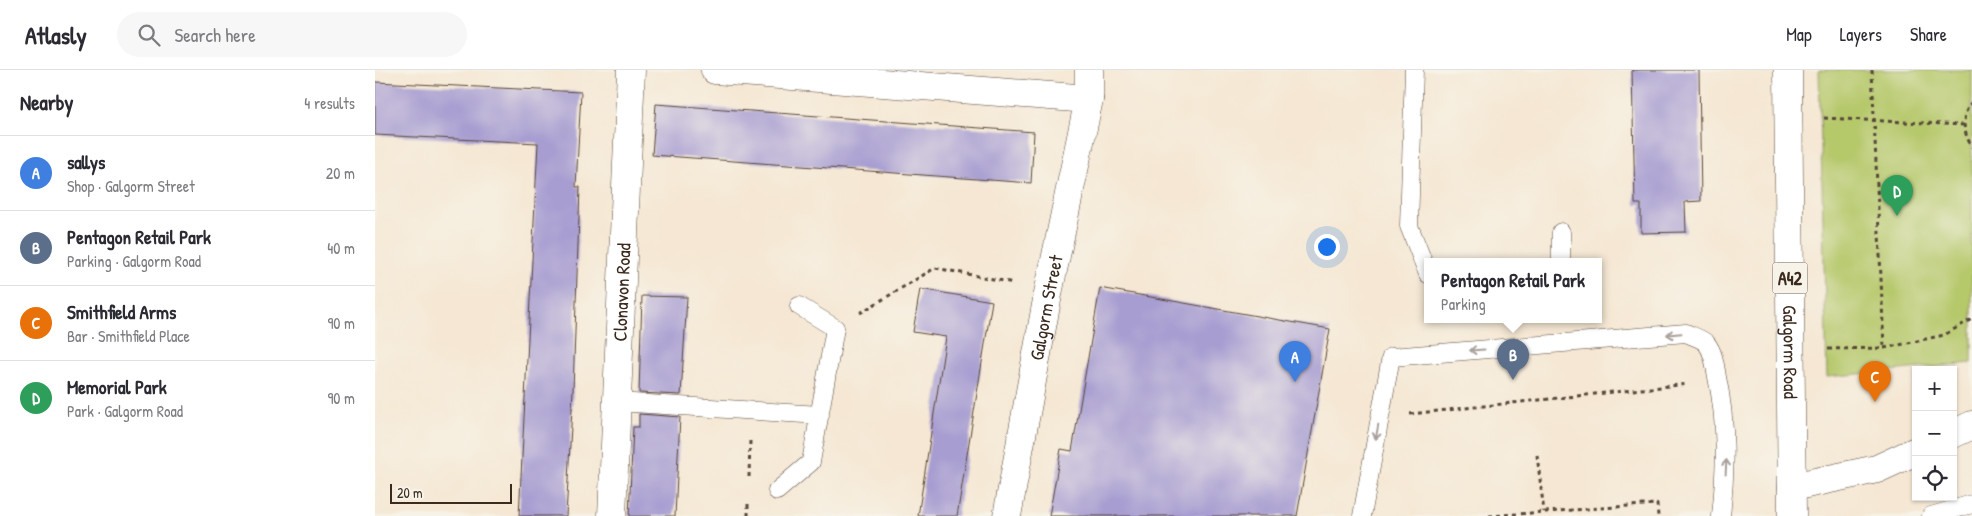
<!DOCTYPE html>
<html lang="en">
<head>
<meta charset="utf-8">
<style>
  :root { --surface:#fff; --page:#f7f7f7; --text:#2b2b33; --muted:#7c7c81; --line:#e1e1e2; --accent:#ea580c }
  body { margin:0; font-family:"Patrick Hand",sans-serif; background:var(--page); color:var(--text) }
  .controls { position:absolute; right:15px; bottom:15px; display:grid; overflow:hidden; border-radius:0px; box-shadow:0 1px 4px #0004 }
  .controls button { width:45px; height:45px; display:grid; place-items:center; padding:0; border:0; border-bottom:1px solid var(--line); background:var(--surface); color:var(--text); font:25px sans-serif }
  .scale { position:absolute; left:15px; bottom:12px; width:122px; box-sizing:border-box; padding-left:5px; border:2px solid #3b2a1e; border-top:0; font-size:14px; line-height:18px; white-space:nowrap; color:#3b2a1e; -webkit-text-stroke:4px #f7f3e8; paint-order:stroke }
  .you { position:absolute; left:951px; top:176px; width:18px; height:18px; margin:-12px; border:4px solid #fff; border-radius:50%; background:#1a73e8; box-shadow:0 0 0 8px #1a73e833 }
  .badge { display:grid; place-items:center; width:32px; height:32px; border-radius:50%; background:var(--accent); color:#fff; font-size:16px; font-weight:700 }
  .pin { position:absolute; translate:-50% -41px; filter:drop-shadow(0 1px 2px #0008) }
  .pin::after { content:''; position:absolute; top:26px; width:18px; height:15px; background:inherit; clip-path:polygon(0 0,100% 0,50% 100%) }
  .popup { position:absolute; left:1049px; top:188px; width:178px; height:65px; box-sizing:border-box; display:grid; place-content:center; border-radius:0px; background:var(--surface); filter:drop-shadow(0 1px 4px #0005); font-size:16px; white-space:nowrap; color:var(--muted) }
  .popup b { font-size:19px; color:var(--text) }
  .popup::after { content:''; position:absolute; left:50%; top:100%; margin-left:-10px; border:10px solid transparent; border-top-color:var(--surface) }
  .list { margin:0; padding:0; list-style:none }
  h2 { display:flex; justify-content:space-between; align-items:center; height:65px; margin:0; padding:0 20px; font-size:21px }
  h2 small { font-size:16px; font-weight:400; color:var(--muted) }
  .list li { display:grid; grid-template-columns:32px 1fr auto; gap:15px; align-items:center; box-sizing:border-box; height:75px; padding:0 20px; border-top:1px solid var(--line) }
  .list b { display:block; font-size:19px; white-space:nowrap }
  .list p { margin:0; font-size:16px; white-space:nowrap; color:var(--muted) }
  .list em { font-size:16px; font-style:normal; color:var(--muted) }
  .icon { flex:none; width:28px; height:28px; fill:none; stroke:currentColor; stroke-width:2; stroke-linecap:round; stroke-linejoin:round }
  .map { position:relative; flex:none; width:1597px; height:446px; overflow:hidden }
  header { display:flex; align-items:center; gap:30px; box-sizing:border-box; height:70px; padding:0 25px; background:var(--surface); border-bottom:1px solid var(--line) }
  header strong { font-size:24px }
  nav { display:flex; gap:28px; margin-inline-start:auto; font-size:18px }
  .search { width:350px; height:45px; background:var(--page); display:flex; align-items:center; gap:12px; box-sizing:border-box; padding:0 18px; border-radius:28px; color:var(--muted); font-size:19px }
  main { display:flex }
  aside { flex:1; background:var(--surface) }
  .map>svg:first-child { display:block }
</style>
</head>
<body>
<header>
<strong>Atlasly</strong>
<div class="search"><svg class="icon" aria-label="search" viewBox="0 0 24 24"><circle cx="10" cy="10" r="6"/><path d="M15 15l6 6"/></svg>Search here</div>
<nav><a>Map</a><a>Layers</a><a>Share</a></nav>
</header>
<main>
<aside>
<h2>Nearby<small>4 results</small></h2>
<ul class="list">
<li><span class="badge" style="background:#3f7fe0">A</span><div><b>sallys</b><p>Shop · Galgorm Street</p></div><em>20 m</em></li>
<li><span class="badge" style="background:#5c6f8a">B</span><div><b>Pentagon Retail Park</b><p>Parking · Galgorm Road</p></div><em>40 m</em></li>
<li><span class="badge" style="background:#e8710a">C</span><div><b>Smithfield Arms</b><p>Bar · Smithfield Place</p></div><em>90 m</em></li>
<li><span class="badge" style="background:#2e9e5b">D</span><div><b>Memorial Park</b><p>Park · Galgorm Road</p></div><em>90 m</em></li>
</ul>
</aside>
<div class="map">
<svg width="1597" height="446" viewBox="0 0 1597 446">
  <rect width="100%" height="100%" fill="#f7f3e8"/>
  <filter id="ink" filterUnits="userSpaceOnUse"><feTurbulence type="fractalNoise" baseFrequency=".02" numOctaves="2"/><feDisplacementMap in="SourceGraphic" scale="10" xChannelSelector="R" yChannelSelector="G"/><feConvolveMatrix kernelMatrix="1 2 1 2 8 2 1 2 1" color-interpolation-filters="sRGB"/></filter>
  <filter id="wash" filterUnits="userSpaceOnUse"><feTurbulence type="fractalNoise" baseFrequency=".0096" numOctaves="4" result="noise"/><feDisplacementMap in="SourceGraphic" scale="20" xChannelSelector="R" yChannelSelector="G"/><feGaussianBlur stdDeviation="1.12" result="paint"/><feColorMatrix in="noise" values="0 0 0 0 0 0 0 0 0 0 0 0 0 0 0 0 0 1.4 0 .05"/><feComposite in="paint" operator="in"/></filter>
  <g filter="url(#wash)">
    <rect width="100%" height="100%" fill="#f5e7d3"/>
    <path fill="#b5c86b" stroke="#787944" d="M 1444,0 L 1597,0 L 1597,293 L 1452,307 Z"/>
    <g id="blocks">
      <path fill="#a79dd1" d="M 1257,0 L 1324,0 L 1326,131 L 1310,132 L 1311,162 L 1266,163 L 1266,134 L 1260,134 Z
        M 0,12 L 206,22 L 201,117 L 205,117 L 198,320 L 191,446 L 144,446 L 163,73 L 0,65 Z
        M 281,34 L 659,62 L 656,113 L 277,85 Z
        M 725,218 L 955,259 L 922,446 L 674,446 L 686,379 L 697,381 Z
        M 545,219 L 617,231 L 582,446 L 543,446 L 571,267 L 538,262 Z
        M 267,226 L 312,227 L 306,325 L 264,323 Z
        M 264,344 L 305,347 L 300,446 L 254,446 L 258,357 L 264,357 Z"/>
    </g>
  </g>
  <g filter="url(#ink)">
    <use href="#blocks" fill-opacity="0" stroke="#574639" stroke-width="1"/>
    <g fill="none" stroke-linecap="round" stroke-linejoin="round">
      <g stroke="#574639" stroke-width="19">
        <path id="service" d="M 1039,0 L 1034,156 L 1053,204
          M 1186,162 L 1186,191
          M 242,332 L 445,345
          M 402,421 L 436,392 L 460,258 L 424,236
          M 987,446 L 1016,287 L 1311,263 C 1317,266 1328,269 1332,274 C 1339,283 1340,296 1342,307 C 1352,354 1351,398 1346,446
          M 1556,446 L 1597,434"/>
      </g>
      <g stroke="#574639" stroke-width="29">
        <g id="minor">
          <path d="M 340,0 L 714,29"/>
          <path d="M 1578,364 L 1597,355"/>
          <path d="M 1417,417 L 1502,399 L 1541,381"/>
          <path id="s1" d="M 237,446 L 256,0"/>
          <path id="s2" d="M 632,446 L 674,219 L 714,29 L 714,0"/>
        </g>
      </g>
      <g stroke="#574639" stroke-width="29">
        <g id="primary">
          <path id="s3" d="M 1413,0 L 1417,446"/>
        </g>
      </g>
      <path stroke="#574639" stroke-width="3" stroke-dasharray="4 4" stroke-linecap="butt" d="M 1497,0 L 1509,278
        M 1597,32 C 1585,46 1588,62 1597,77
        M 1449,48 L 1589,55
        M 485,243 L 560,198 L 639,213
        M 1453,279 L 1509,278 L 1524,275 L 1569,265 L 1597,249
        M 1035,344 L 1313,314
        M 1162,385 L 1169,442
        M 374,407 L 375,371
        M 373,446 L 373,434
        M 1114,446 L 1282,434 L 1283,446"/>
      <use href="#service" stroke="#fff" stroke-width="18"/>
      <use href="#minor" stroke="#fff" stroke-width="28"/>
      <use href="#primary" stroke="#fff" stroke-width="28"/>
    </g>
    <defs><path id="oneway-shaft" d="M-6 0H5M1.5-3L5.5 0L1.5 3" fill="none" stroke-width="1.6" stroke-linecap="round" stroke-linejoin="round" transform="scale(1.25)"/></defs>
    <g stroke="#a79f9a">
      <use href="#oneway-shaft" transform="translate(1299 264) rotate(175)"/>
      <use href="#oneway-shaft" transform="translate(1102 280) rotate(176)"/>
      <use href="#oneway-shaft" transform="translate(1002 362) rotate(100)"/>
      <use href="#oneway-shaft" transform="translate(1351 397) rotate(-87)"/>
    </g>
  </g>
  <g text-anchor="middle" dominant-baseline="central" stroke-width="4" stroke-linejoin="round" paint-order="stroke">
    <rect fill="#f7f3e8" stroke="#73665b" stroke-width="1" x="1397.5" y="192.5" width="35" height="31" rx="4"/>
    <g font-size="18" font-weight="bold" fill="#3b2a1e">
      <text x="1415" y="208">A42</text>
    </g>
    <g font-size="19" fill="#3b2a1e" stroke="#f7f3e8">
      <text stroke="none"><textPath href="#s1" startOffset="224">Clonavon Road</textPath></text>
      <text stroke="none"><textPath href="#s2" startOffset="212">Galgorm Street</textPath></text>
      <text stroke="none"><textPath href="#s3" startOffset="282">Galgorm Road</textPath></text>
    </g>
  </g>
</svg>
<div class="controls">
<button>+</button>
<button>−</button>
<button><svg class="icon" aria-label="locate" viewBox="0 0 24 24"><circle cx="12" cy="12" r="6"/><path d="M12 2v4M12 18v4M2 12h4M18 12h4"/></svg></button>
</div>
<div class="scale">20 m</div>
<div class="you"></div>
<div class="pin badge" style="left:920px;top:312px;background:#3f7fe0">A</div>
<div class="pin badge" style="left:1138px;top:310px;background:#5c6f8a">B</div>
<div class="popup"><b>Pentagon Retail Park</b>Parking</div>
<div class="pin badge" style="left:1500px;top:332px;background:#e8710a">C</div>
<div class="pin badge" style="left:1522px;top:146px;background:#2e9e5b">D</div>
</div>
</main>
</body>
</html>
